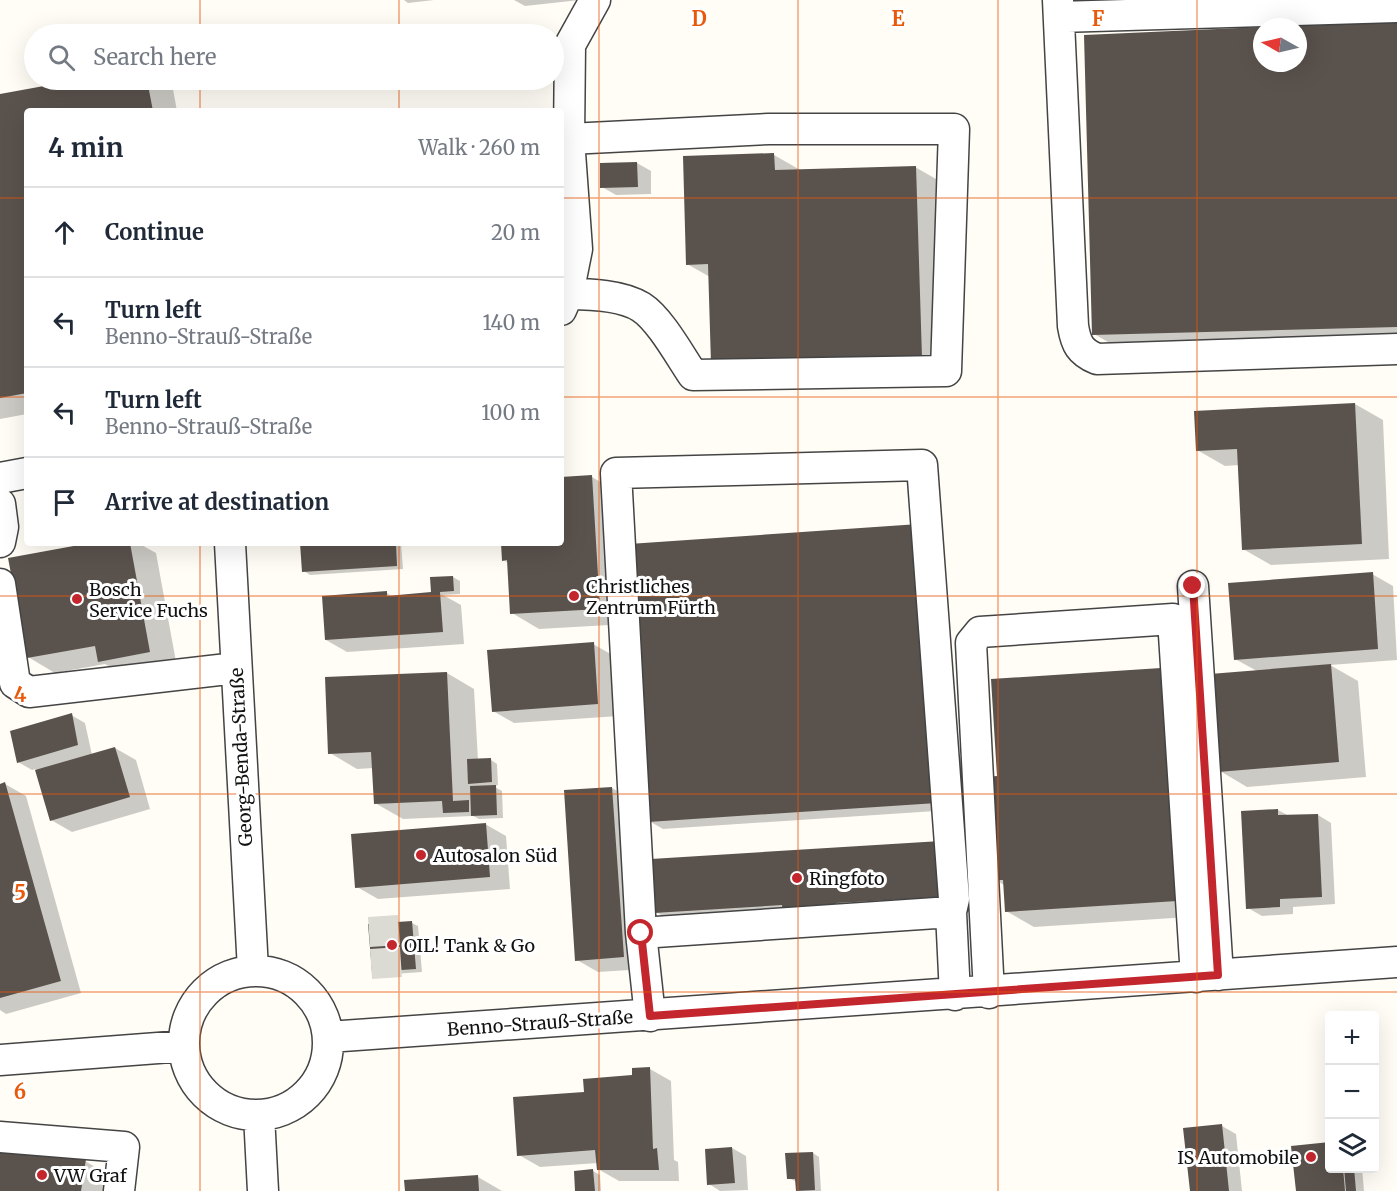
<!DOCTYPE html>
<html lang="en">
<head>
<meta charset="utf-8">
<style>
  :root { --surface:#fff; --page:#f6f6f7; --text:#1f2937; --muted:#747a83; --line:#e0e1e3 }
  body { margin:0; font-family:Merriweather,serif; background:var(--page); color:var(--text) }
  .controls { position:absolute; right:18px; bottom:18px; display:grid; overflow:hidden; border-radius:6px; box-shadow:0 6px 24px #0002 }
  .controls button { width:54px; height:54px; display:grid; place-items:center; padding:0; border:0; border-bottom:2px solid var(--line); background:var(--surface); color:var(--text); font:30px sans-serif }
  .compass { position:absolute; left:1253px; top:18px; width:54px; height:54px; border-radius:50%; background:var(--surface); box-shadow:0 6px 24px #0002; rotate:278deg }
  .stop { position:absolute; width:18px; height:18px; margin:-14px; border:4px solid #c4262e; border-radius:50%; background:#fff }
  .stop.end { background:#c4262e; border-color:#fff; box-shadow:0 2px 6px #0008 }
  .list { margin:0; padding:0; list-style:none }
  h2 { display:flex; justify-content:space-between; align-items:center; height:78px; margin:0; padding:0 24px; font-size:26px }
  h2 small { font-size:20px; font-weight:400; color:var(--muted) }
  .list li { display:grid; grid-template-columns:39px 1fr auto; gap:18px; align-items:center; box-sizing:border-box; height:90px; padding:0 24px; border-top:2px solid var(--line) }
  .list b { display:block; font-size:22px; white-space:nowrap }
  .list p { margin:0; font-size:20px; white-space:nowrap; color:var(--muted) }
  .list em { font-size:20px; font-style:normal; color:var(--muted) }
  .icon { flex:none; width:33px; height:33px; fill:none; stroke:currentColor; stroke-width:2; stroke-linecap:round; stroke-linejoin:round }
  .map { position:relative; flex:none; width:1397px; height:1191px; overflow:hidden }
  .search { position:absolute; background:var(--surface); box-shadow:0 6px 24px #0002; left:24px; top:24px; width:540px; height:66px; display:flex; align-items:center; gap:15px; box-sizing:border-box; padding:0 21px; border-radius:33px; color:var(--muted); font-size:22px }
  .panel { position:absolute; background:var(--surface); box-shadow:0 6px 24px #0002; left:24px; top:108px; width:540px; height:438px; border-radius:6px }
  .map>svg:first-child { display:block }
</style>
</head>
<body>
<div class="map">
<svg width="1397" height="1191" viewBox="0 0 1397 1191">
  <rect width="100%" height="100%" fill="#fffdf5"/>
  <path fill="#0003" d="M 404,0 L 434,0 L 408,3 Z
    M 514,0 L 580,0 L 525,6 Z
    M 1397,23 L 1397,339 L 1115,346 L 1094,334 L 1262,29 L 1262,63 L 1298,63 L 1298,27 Z
    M 85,80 L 164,80 L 172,84 L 177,111 L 27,111 L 27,414 L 0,419 L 0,95 Z
    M 774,155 L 802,171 L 915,167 L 943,183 L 949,373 L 710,277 L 687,264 Z
    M 637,163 L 651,171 L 651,194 L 616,195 L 602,187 Z
    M 1355,404 L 1383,420 L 1389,559 L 1271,565 L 1243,549 L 1239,465 L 1225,466 L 1197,450 L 1196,412 Z
    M 592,477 L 619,493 L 627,624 L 539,629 L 512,613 L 509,563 L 503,560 L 502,543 L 561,543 L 561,478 Z
    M 918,526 L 951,810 L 663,829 L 649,821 Z
    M 98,543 L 138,543 L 156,553 L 177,667 L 127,677 L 105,664 L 55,673 L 28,657 Z
    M 302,543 L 401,543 L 403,569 L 310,575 L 304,571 Z
    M 1372,574 L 1393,586 L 1397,660 L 1330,665 L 1358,681 L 1366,777 L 1247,787 L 1220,771 L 1257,671 L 1235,659 Z
    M 453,577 L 460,581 L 460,594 L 443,595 L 461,605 L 464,644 L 347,652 L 326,640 L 387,593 L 393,597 L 436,594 Z
    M 593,644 L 614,656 L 619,716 L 514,723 L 493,711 Z
    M 1161,670 L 1188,686 L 1204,916 L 1034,927 L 1006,911 L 1004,885 L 994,879 L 999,777 Z
    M 447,673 L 474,689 L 478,760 L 491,760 L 497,764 L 498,785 L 493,786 L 502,791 L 503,818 L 479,819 L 473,816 L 403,819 L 375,803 L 374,768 L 357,769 L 330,753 Z
    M 71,715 L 85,723 L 92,755 L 115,748 L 136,760 L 150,809 L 72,832 L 51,820 L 36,769 L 32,770 L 18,762 Z
    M 5,784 L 26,796 L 81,993 L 6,1014 L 0,1010 L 0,785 Z
    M 612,788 L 632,800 L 645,969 L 598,972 L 577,960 Z
    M 1278,810 L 1289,816 L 1318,815 L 1331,823 L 1335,904 L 1293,907 L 1293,914 L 1262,916 L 1248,908 Z
    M 485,824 L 506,836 L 510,889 L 378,899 L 357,887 Z
    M 940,843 L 968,859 L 971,912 L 683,928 L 656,912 Z
    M 412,923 L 418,926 L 422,972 L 380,975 L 373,971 Z
    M 650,1069 L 671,1081 L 674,1160 L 678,1162 L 679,1181 L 619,1181 L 598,1169 L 598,1163 L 540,1167 L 519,1155 L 585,1094 Z
    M 1222,1126 L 1236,1134 L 1242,1191 L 1191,1191 Z
    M 732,1148 L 746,1156 L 748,1190 L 720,1191 L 709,1184 Z
    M 0,1152 L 85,1161 L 112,1177 L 111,1191 L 0,1191 Z
    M 813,1153 L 819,1157 L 821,1191 L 797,1191 L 797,1182 L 788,1178 Z
    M 1330,1168 L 1362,1168 L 1364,1191 L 1298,1191 Z
    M 593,1171 L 600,1175 L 601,1191 L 577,1191 Z
    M 478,1177 L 502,1191 L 406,1191 Z"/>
  <path fill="#5a524d" d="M 1397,22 L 1397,327 L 1092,335 L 1084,35 L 1262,27 L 1262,63 L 1298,63 L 1298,26 Z
    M 77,80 L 147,80 L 153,111 L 27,111 L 27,393 L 0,398 L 0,94 Z
    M 774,153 L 775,170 L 916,166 L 922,358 L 711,364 L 708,264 L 686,265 L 683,156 Z
    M 637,162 L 638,187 L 600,188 L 600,163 Z
    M 1355,403 L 1362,544 L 1242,550 L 1237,449 L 1196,451 L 1194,411 Z
    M 592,475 L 600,609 L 510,614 L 507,560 L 502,561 L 501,543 L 561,543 L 561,477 Z
    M 919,524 L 937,803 L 648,822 L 629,544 Z
    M 90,543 L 130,543 L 150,652 L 98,662 L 95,646 L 27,658 L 8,558 Z
    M 300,543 L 396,543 L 397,566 L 302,572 Z
    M 1373,572 L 1378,649 L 1234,660 L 1228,583 Z
    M 453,576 L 454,591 L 440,592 L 443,632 L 325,640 L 322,596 L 387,591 L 387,596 L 431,592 L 430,577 Z
    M 594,642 L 598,704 L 492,712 L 487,650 Z
    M 1331,664 L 1339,762 L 1218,772 L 1210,674 Z
    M 1161,668 L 1167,768 L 1179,767 L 1177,901 L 1005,912 L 1003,880 L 992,880 L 986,777 L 997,776 L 991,679 Z
    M 447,672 L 453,801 L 469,800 L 469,812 L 443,813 L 442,801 L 374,804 L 371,752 L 328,754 L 325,677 Z
    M 72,713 L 78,745 L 17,763 L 10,731 Z
    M 115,747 L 130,797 L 50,821 L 35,770 Z
    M 491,758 L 492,782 L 468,784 L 467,759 Z
    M 5,782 L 61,981 L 0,998 L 0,784 Z
    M 496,785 L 497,815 L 471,816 L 470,786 Z
    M 612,787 L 624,957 L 575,961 L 564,790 Z
    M 1278,809 L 1278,815 L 1318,814 L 1322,897 L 1280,899 L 1280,907 L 1246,909 L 1241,811 Z
    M 486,823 L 490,877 L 355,888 L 351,834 Z
    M 941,841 L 944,897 L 836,903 L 836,913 L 783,916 L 782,905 L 654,913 L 651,859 Z
    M 412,921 L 416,969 L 372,972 L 368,924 Z
    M 650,1067 L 653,1149 L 657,1148 L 659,1170 L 597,1170 L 595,1150 L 517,1156 L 513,1097 L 584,1092 L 583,1079 L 632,1075 L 632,1068 Z
    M 1222,1124 L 1229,1191 L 1190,1191 L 1183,1128 Z
    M 1330,1142 L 1330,1168 L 1343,1168 L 1345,1191 L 1296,1191 L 1291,1146 Z
    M 732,1147 L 735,1183 L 707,1185 L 705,1149 Z
    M 0,1151 L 86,1159 L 81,1191 L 0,1191 Z
    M 813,1152 L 815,1190 L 796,1191 L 795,1179 L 787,1179 L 785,1153 Z
    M 1344,1168 L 1354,1168 L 1356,1191 L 1346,1191 Z
    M 593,1169 L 595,1191 L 575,1191 L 574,1171 Z
    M 478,1175 L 479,1191 L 405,1191 L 404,1180 Z"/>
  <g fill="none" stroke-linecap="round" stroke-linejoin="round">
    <path stroke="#dbdad3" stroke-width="30" stroke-dasharray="30 15" stroke-linecap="butt" d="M 369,932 L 413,929
      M 371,964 L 415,961"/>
    <g stroke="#444" stroke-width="33">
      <path id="minor" d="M 1058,0 L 1073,326 C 1076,344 1080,352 1097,359 L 1397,349
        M 1059,17 L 1397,7
        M 568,294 C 590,294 622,295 641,307 C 660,319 680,356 693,375 L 946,371 L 954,129 L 769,129 L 569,139
        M 561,310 L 568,294 L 577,249 L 569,139 L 570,45 L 595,0
        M 0,478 L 27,473
        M 0,504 L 3,527 L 0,542
        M 230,543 L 253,970
        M 0,584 L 15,683 L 29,692 L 236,668
        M 1193,586 L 1218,975
        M 641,933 L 616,473 L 922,465 L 954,899 L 951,912
        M184 1043a72 72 0 1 1 144 0a72 72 0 1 1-144 0Z
        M 989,993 L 971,643 L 980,632 L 1173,619 L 1196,977
        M 650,1016 L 641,933 L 951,912 L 955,995
        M 328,1037 L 1397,962
        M 0,1060 L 184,1046
        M 259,1115 L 263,1191
        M 0,1137 L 124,1147 L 119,1191"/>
    </g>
    <use href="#minor" stroke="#fff" stroke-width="30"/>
  </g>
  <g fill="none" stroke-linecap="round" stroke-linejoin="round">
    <path stroke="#c4262e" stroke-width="8" d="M 641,933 L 650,1016 L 1218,975 L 1193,586"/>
  </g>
  <path fill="none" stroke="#e8590c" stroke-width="1.5" stroke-opacity="0.55" d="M 200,0 L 200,34M 399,0 L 399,34M 599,0 L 599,1191M 798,0 L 798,1191M 998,0 L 998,1191M 1197,0 L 1197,1191M 200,80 L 200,111M 399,80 L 399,111M 0,198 L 27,198M 561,198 L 1397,198M 0,397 L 27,397M 561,397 L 1397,397M 200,543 L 200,1191M 399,543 L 399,1191M 0,596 L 1397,596M 0,794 L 1397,794M 0,992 L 1397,992"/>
  <g fill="#c4262e" stroke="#fff" stroke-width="2">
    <circle cx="574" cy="596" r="6"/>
    <circle cx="77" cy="599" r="6"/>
    <circle cx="421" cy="855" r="6"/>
    <circle cx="797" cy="878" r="6"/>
    <circle cx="392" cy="945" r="6"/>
    <circle cx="1311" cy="1157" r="6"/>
    <circle cx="42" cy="1175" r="6"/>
  </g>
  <g text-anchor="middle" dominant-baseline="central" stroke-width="6" stroke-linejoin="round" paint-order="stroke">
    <g font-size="18" fill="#111" stroke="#fff" text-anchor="start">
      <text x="586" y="586">Christliches<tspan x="586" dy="21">Zentrum Fürth</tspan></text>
      <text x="89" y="589">Bosch<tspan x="89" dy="21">Service Fuchs</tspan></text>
      <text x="433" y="855">Autosalon Süd</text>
      <text x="809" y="878">Ringfoto</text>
      <text x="404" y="945">OIL! Tank &amp; Go</text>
      <text x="1299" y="1157" text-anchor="end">IS Automobile</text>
      <text x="54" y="1175">VW Graf</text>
    </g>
    <g font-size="18" fill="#111" stroke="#fff">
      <text transform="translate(241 757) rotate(-93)">Georg-Benda-Straße</text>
      <text transform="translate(540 1023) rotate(-4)">Benno-Strauß-Straße</text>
    </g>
  </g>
  <g font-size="20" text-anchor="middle" font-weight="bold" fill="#e8590c" stroke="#fff" stroke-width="6" stroke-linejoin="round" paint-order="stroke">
    <text x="699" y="26">D</text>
    <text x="898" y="26">E</text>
    <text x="1098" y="26">F</text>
    <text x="20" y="702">4</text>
    <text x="20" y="900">5</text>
    <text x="20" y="1099">6</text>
  </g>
</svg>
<div class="controls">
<button>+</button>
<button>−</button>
<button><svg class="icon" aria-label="layers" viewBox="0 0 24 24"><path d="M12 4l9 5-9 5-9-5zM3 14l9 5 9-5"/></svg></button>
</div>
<svg class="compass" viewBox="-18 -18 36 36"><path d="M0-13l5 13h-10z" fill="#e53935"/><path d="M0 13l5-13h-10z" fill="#747a83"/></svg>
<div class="stop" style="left:641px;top:933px"></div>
<div class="stop end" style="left:1193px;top:586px"></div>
<div class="search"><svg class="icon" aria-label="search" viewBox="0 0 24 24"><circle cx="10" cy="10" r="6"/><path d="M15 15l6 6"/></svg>Search here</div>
<section class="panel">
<h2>4 min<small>Walk · 260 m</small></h2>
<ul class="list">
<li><svg class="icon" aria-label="ahead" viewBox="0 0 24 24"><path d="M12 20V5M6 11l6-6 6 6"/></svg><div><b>Continue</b></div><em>20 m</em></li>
<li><svg class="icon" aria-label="left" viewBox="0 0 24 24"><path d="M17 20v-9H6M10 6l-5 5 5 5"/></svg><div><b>Turn left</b><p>Benno-Strauß-Straße</p></div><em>140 m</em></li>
<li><svg class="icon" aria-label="left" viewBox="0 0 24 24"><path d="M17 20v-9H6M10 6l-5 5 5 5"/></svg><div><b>Turn left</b><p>Benno-Strauß-Straße</p></div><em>100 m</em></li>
<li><svg class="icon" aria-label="arrive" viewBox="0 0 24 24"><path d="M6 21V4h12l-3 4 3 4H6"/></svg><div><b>Arrive at destination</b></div></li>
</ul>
</section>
</div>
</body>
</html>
